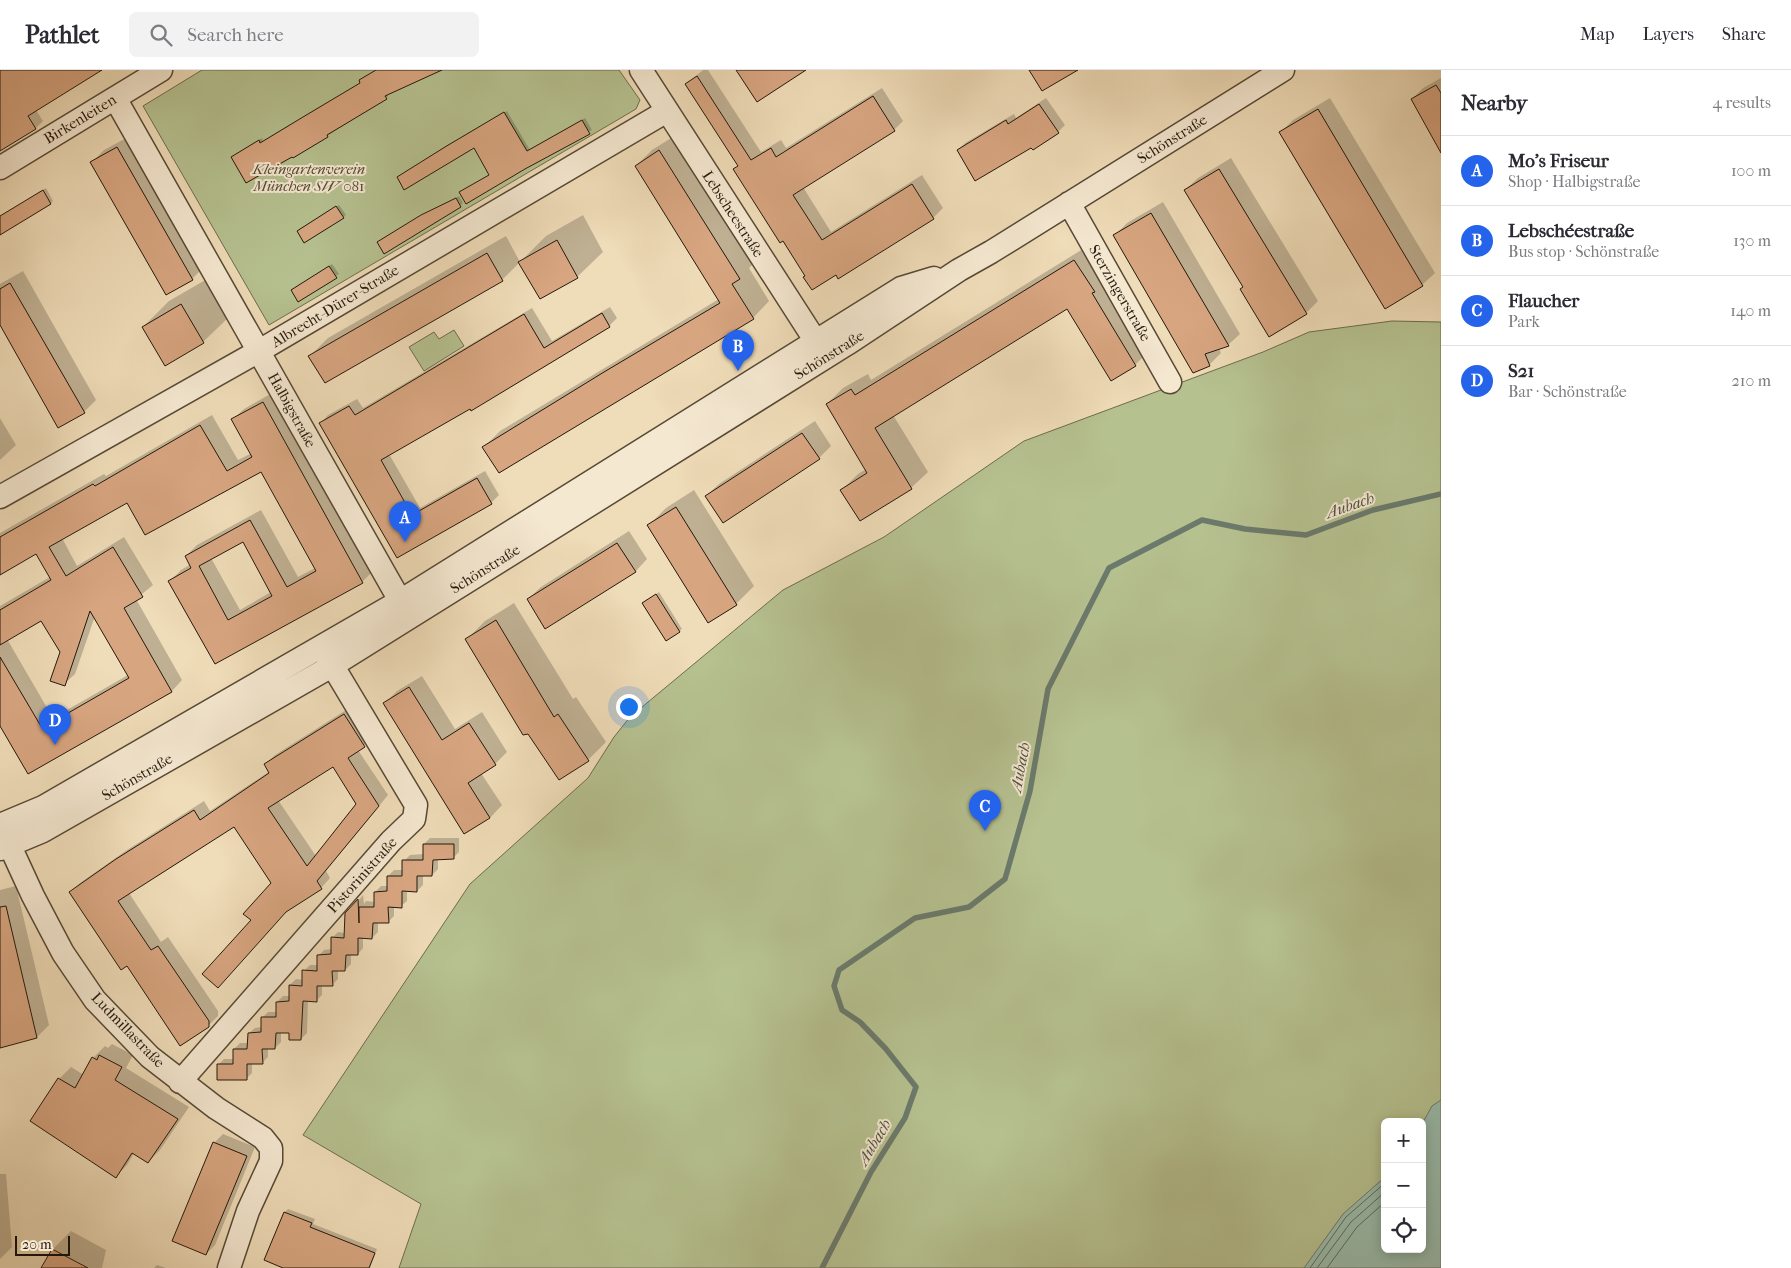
<!DOCTYPE html>
<html lang="en">
<head>
<meta charset="utf-8">
<style>
  :root { --surface:#fff; --page:#f2f2f3; --text:#2b2b33; --muted:#7c7c81; --line:#e1e1e2; --accent:#2563eb }
  body { margin:0; font-family:"IM FELL French Canon",serif; background:var(--page); color:var(--text) }
  .controls { position:absolute; right:15px; bottom:15px; display:grid; overflow:hidden; border-radius:8px; box-shadow:0 2px 12px #0003 }
  .controls button { width:45px; height:45px; display:grid; place-items:center; padding:0; border:0; border-bottom:1px solid var(--line); background:var(--surface); color:var(--text); font:25px sans-serif }
  .scale { position:absolute; left:15px; bottom:12px; width:55px; box-sizing:border-box; padding-left:5px; border:2px solid #24180b; border-top:0; font-size:14px; line-height:18px; white-space:nowrap; color:#24180b; -webkit-text-stroke:4px #f5e8d1; paint-order:stroke }
  .you { position:absolute; left:628px; top:636px; width:18px; height:18px; margin:-12px; border:4px solid #fff; border-radius:50%; background:#1a73e8; box-shadow:0 0 0 8px #1a73e833 }
  .badge { display:grid; place-items:center; width:32px; height:32px; border-radius:50%; background:var(--accent); color:#fff; font-size:16px; font-weight:700 }
  .pin { position:absolute; translate:-50% -41px; filter:drop-shadow(0 1px 2px #0008) }
  .pin::after { content:''; position:absolute; top:26px; width:18px; height:15px; background:inherit; clip-path:polygon(0 0,100% 0,50% 100%) }
  .list { margin:0; padding:0; list-style:none }
  h2 { display:flex; justify-content:space-between; align-items:center; height:65px; margin:0; padding:0 20px; font-size:21px }
  h2 small { font-size:16px; font-weight:400; color:var(--muted) }
  .list li { display:grid; grid-template-columns:32px 1fr auto; gap:15px; align-items:center; box-sizing:border-box; height:70px; padding:0 20px; border-top:1px solid var(--line) }
  .list b { display:block; font-size:19px; white-space:nowrap }
  .list p { margin:0; font-size:16px; white-space:nowrap; color:var(--muted) }
  .list em { font-size:16px; font-style:normal; color:var(--muted) }
  .icon { flex:none; width:28px; height:28px; fill:none; stroke:currentColor; stroke-width:2; stroke-linecap:round; stroke-linejoin:round }
  .map { position:relative; flex:none; width:1441px; height:1198px; overflow:hidden }
  header { display:flex; align-items:center; gap:30px; box-sizing:border-box; height:70px; padding:0 25px; background:var(--surface); border-bottom:1px solid var(--line) }
  header strong { font-size:24px }
  nav { display:flex; gap:28px; margin-inline-start:auto; font-size:18px }
  .search { width:350px; height:45px; background:var(--page); display:flex; align-items:center; gap:12px; box-sizing:border-box; padding:0 18px; border-radius:8px; color:var(--muted); font-size:19px }
  main { display:flex }
  aside { flex:1; background:var(--surface) }
  .map>svg:first-child { display:block }
</style>
</head>
<body>
<header>
<strong>Pathlet</strong>
<div class="search"><svg class="icon" aria-label="search" viewBox="0 0 24 24"><circle cx="10" cy="10" r="6"/><path d="M15 15l6 6"/></svg>Search here</div>
<nav><a>Map</a><a>Layers</a><a>Share</a></nav>
</header>
<main>
<div class="map">
<svg width="1441" height="1198" viewBox="0 0 1441 1198">
  <rect width="100%" height="100%" fill="#efdcb8"/>
  <filter id="stains"><feTurbulence type="fractalNoise" baseFrequency=".004" numOctaves="4"/><feColorMatrix values="0 0 0 0 .2 0 0 0 0 .09 0 0 0 0 .02 0 0 0 .5 -.17"/></filter>
  <radialGradient id="worn" r=".72"><stop offset=".6" stop-color="#630" stop-opacity="0"/><stop offset="1" stop-color="#630" stop-opacity=".3"/></radialGradient>
  <path fill="#b6c190" stroke="#6d6c4e" fill-rule="evenodd" d="M 202,0 L 619,0 L 640,30 L 636,39 L 269,255 L 143,36 Z
    M 1392,251 L 1441,252 L 1441,1198 L 399,1198 L 421,1134 L 303,1065 L 470,814 L 588,708 L 614,667 L 630,647 L 783,520 L 884,467 L 1024,371 L 1263,282 L 1309,262 ZM 1385,1052 L 1422,1052 L 1422,1179 L 1385,1179 Z
    M 454,260 L 464,276 L 424,301 L 409,277 L 434,262 L 439,269 Z"/>
  <path fill="#9abcac" stroke="#6b7a6c" d="M 1441,1030 L 1441,1198 L 1304,1198 L 1343,1144 L 1385,1107 L 1385,1179 L 1422,1179 L 1422,1054 L 1432,1036 Z"/>
  <path fill="#0003" fill-rule="evenodd" d="M 0,0 L 96,0 L 36,40 L 43,51 L 36,58 L 0,80 Z
    M 376,0 L 409,0 L 387,23 L 388,26 L 386,28 L 327,66 L 235,85 L 262,68 L 263,71 L 307,45 L 362,12 L 363,8 Z
    M 703,0 L 708,0 L 761,82 L 781,70 L 786,78 L 882,18 L 903,51 L 894,60 L 803,117 L 831,162 L 922,105 L 943,138 L 933,148 L 838,207 L 836,203 L 806,206 L 734,99 L 739,95 L 686,14 Z
    M 1441,8 L 1441,80 L 1412,29 L 1423,18 Z
    M 1046,28 L 1065,55 L 1058,62 L 1032,76 L 958,80 L 965,73 L 1014,44 L 1016,48 Z
    M 1330,28 L 1435,203 L 1422,215 L 1281,62 L 1293,50 Z
    M 507,41 L 530,80 L 585,48 L 592,60 L 525,98 L 461,122 L 490,104 L 474,77 L 401,105 L 449,74 Z
    M 676,65 L 755,192 L 749,198 L 769,231 L 753,248 L 499,401 L 484,377 L 500,361 L 719,229 L 636,96 L 652,80 Z
    M 130,66 L 204,197 L 192,209 L 92,92 L 104,80 Z
    M 1231,88 L 1318,231 L 1306,243 L 1244,216 L 1185,120 L 1198,108 Z
    M 46,118 L 53,131 L 51,133 L 0,164 L 0,146 Z
    M 459,126 L 463,133 L 460,136 L 381,170 L 425,143 Z
    M 1163,132 L 1240,264 L 1228,275 L 1219,278 L 1221,283 L 1209,295 L 1115,165 L 1127,153 Z
    M 339,135 L 346,145 L 343,147 L 301,159 Z
    M 583,145 L 603,182 L 577,207 L 520,192 L 502,210 L 325,312 L 310,286 L 328,268 L 506,166 L 520,192 L 546,166 Z
    M 1091,174 L 1152,278 L 1135,295 L 1111,309 L 1068,237 L 893,345 L 928,402 L 911,418 L 860,449 L 842,420 L 858,404 L 866,399 L 827,334 L 843,318 L 868,304 L 871,310 Z
    M 332,194 L 339,204 L 299,230 L 295,218 Z
    M 23,201 L 96,330 L 84,342 L 0,253 L 0,214 Z
    M 207,209 L 229,247 L 203,272 L 143,257 L 169,231 Z
    M 610,237 L 617,248 L 609,256 L 389,384 L 420,438 L 485,401 L 499,425 L 491,433 L 397,486 L 321,353 L 328,345 L 357,329 L 363,338 L 532,238 L 552,271 Z
    M 274,322 L 373,501 L 362,512 L 215,593 L 170,511 L 181,500 L 191,494 L 186,486 L 197,475 L 261,440 L 298,507 L 315,498 L 261,400 L 127,431 L 62,468 L 77,496 L 124,467 L 153,515 L 136,529 L 182,610 L 172,621 L 28,703 L 0,654 L 0,536 L 50,507 L 36,483 L 0,503 L 0,463 L 104,404 L 106,406 L 212,345 L 238,390 L 252,383 L 233,349 L 244,339 ZM 243,471 L 271,522 L 240,540 L 211,488 ZM 95,546 L 128,605 L 53,648 L 7,569 L 42,549 L 61,582 L 64,614 L 75,604 Z
    M 0,348 L 16,375 L 0,390 Z
    M 815,351 L 831,376 L 819,388 L 706,426 L 719,414 Z
    M 694,420 L 754,516 L 736,534 L 708,551 L 648,456 L 666,438 Z
    M 629,461 L 647,489 L 635,502 L 528,529 L 541,517 Z
    M 659,522 L 682,559 L 679,561 L 644,533 Z
    M 514,533 L 573,629 L 576,627 L 606,672 L 588,690 L 467,569 L 485,551 Z
    M 422,606 L 455,659 L 482,642 L 507,682 L 495,694 L 481,703 L 502,735 L 490,748 L 385,633 L 397,621 Z
    M 354,635 L 374,667 L 358,680 L 388,725 L 326,801 L 330,808 L 321,818 L 288,840 L 253,850 L 273,814 L 234,756 L 129,823 L 161,872 L 168,867 L 218,941 L 218,946 L 208,956 L 127,895 L 71,822 L 80,813 L 127,780 L 204,731 L 210,741 L 270,701 L 265,694 L 275,685 ZM 334,695 L 358,734 L 316,786 L 278,730 Z
    M 430,768 L 459,768 L 459,782 L 453,788 L 438,788 L 438,799 L 432,805 L 423,805 L 423,815 L 417,821 L 407,820 L 407,831 L 401,836 L 394,836 L 394,846 L 389,851 L 378,851 L 378,862 L 372,868 L 363,868 L 363,878 L 358,884 L 351,884 L 351,894 L 345,900 L 338,900 L 338,909 L 332,915 L 322,915 L 322,925 L 316,931 L 308,930 L 307,963 L 301,969 L 290,962 L 281,962 L 281,972 L 275,978 L 268,978 L 268,987 L 262,993 L 252,993 L 252,1003 L 246,1009 L 218,995 L 224,989 L 234,989 L 234,979 L 240,973 L 249,973 L 249,963 L 255,958 L 262,957 L 262,948 L 268,942 L 277,942 L 277,932 L 283,926 L 290,926 L 290,915 L 296,909 L 304,910 L 304,901 L 310,895 L 319,895 L 319,885 L 324,880 L 332,879 L 332,868 L 338,862 L 345,863 L 346,844 L 359,830 L 363,825 L 364,834 L 366,831 L 375,832 L 375,822 L 381,816 L 388,816 L 388,806 L 394,800 L 404,800 L 404,791 L 410,785 L 424,784 L 424,774 Z
    M 16,816 L 49,955 L 37,967 L 0,965 L 0,820 Z
    M 112,974 L 133,985 L 126,998 L 189,1037 L 160,1080 L 148,1092 L 134,1083 L 127,1095 L 116,1106 L 32,1051 L 59,1009 L 71,997 L 84,1005 L 93,988 L 105,976 L 108,978 Z
    M 223,1064 L 255,1077 L 215,1175 L 206,1184 L 214,1073 Z
    M 0,1104 L 6,1104 L 12,1177 L 0,1189 Z
    M 288,1139 L 315,1149 L 313,1154 L 377,1179 L 370,1198 L 287,1198 L 285,1142 Z
    M 71,1161 L 106,1180 L 102,1198 L 43,1198 L 53,1179 Z
    M 157,1195 L 166,1198 L 154,1198 Z"/>
  <g fill="none" stroke-linecap="round" stroke-linejoin="round">
    <path stroke="#5f6a5c" stroke-width="1" d="M 1310,1198 L 1346,1147 L 1385,1113
      M 1317,1198 L 1351,1152 L 1385,1122
      M 1327,1198 L 1357,1157 L 1385,1132"/>
    <path stroke="#6b7a6c" stroke-width="5.5" d="M 822,1198 L 871,1102 L 905,1048 L 916,1017 L 886,979 L 860,952 L 842,940 L 834,916 L 839,900 L 915,848 L 969,837 L 1005,809 L 1030,721 L 1048,619 L 1109,498 L 1202,450 L 1245,459 L 1306,465 L 1373,440 L 1441,424"/>
  </g>
  <path fill="#d7a580" stroke="#24180b" fill-rule="evenodd" d="M 0,0 L 102,0 L 28,46 L 36,59 L 0,81 Z
    M 376,0 L 442,0 L 385,26 L 387,29 L 327,65 L 328,67 L 293,88 L 292,87 L 246,113 L 231,87 L 259,70 L 260,73 L 303,47 L 360,13 L 359,10 Z
    M 736,0 L 806,0 L 757,32 Z
    M 1029,0 L 1078,0 L 1042,21 Z
    M 697,6 L 751,90 L 771,78 L 776,87 L 873,26 L 895,61 L 793,125 L 822,170 L 912,114 L 934,149 L 838,209 L 836,205 L 812,220 L 803,207 L 805,206 L 783,171 L 780,173 L 733,99 L 738,96 L 685,14 Z
    M 1436,15 L 1441,23 L 1441,83 L 1411,29 Z
    M 1039,34 L 1059,63 L 1033,80 L 1031,78 L 975,111 L 957,80 L 1006,50 L 1008,54 Z
    M 1318,39 L 1423,216 L 1385,239 L 1279,62 Z
    M 504,42 L 527,81 L 582,50 L 590,64 L 525,99 L 466,134 L 459,122 L 489,105 L 474,78 L 404,120 L 397,107 L 445,77 Z
    M 117,77 L 193,210 L 166,225 L 90,92 Z
    M 659,80 L 740,209 L 732,214 L 754,249 L 499,403 L 482,377 L 604,302 L 720,233 L 635,96 Z
    M 1219,99 L 1307,244 L 1269,267 L 1240,219 L 1243,217 L 1184,120 Z
    M 43,120 L 51,134 L 0,165 L 0,146 Z
    M 456,128 L 461,137 L 384,184 L 377,172 L 421,145 Z
    M 336,136 L 344,148 L 304,173 L 297,161 Z
    M 1151,143 L 1229,276 L 1205,284 L 1210,296 L 1193,303 L 1113,165 Z
    M 557,170 L 578,208 L 540,229 L 518,192 Z
    M 487,183 L 503,211 L 325,313 L 308,286 Z
    M 1074,190 L 1095,222 L 1092,223 L 1136,296 L 1111,311 L 1067,239 L 875,358 L 912,419 L 860,451 L 840,420 L 867,403 L 826,334 L 851,319 L 855,325 Z
    M 329,196 L 337,208 L 298,232 L 291,220 Z
    M 10,213 L 85,343 L 58,358 L 0,255 L 0,219 Z
    M 181,234 L 204,273 L 165,296 L 142,257 Z
    M 602,243 L 610,257 L 471,341 L 470,339 L 381,390 L 412,445 L 477,408 L 492,434 L 397,488 L 319,353 L 349,336 L 355,345 L 524,244 L 544,278 Z
    M 263,332 L 363,513 L 215,594 L 168,511 L 191,498 L 185,486 L 250,450 L 287,517 L 316,501 L 261,402 L 145,465 L 127,433 L 49,477 L 66,506 L 113,477 L 143,527 L 124,538 L 172,622 L 28,704 L 0,656 L 0,587 L 42,658 L 129,608 L 90,541 L 65,616 L 50,611 L 60,582 L 41,551 L 0,575 L 0,540 L 51,510 L 36,484 L 0,505 L 0,467 L 93,414 L 95,416 L 200,355 L 227,401 L 252,387 L 231,349 ZM 243,472 L 272,526 L 228,550 L 199,496 Z
    M 802,363 L 820,389 L 723,453 L 705,426 Z
    M 676,437 L 737,535 L 708,553 L 647,455 Z
    M 617,473 L 636,502 L 545,559 L 527,529 Z
    M 656,524 L 680,562 L 666,571 L 642,533 Z
    M 496,550 L 554,647 L 558,644 L 589,691 L 559,710 L 528,664 L 523,665 L 465,569 Z
    M 409,617 L 442,670 L 469,653 L 496,695 L 468,713 L 490,748 L 464,764 L 383,633 Z
    M 344,644 L 365,677 L 348,688 L 379,736 L 317,811 L 322,819 L 286,842 L 218,918 L 202,904 L 251,850 L 243,844 L 271,813 L 234,757 L 118,831 L 151,880 L 158,876 L 209,951 L 209,957 L 180,976 L 127,896 L 121,900 L 69,822 L 116,789 L 194,740 L 200,750 L 269,703 L 264,694 ZM 333,697 L 356,734 L 307,796 L 268,738 Z
    M 423,774 L 454,774 L 454,789 L 433,790 L 432,806 L 417,806 L 417,822 L 402,821 L 402,838 L 388,837 L 389,853 L 373,853 L 372,869 L 358,868 L 358,885 L 346,885 L 345,901 L 332,901 L 333,916 L 317,916 L 317,932 L 303,931 L 301,970 L 289,970 L 289,963 L 276,963 L 275,979 L 262,979 L 263,994 L 247,994 L 247,1010 L 217,1010 L 217,994 L 233,994 L 233,979 L 247,979 L 248,963 L 261,962 L 261,947 L 276,947 L 276,932 L 289,931 L 289,915 L 302,916 L 302,900 L 317,901 L 317,885 L 331,884 L 331,867 L 344,868 L 345,843 L 358,829 L 359,853 L 359,837 L 374,837 L 374,822 L 387,821 L 387,806 L 402,806 L 402,790 L 423,790 Z
    M 6,836 L 37,968 L 0,978 L 0,837 Z
    M 99,985 L 122,997 L 115,1010 L 178,1049 L 148,1093 L 132,1083 L 116,1108 L 30,1051 L 58,1008 L 75,1018 L 92,987 L 97,990 Z
    M 213,1072 L 247,1086 L 206,1185 L 172,1171 Z
    M 284,1142 L 312,1153 L 310,1157 L 375,1183 L 369,1198 L 283,1198 L 264,1190 Z
    M 52,1179 L 88,1198 L 41,1198 Z"/>
  <g fill="none" stroke-linecap="round" stroke-linejoin="round">
    <g stroke="#574936" stroke-width="25">
      <path id="minor" d="M 641,0 L 824,284
        M 115,28 L 407,543
        M 0,98 L 161,0
        M 1069,133 L 1170,312
        M 0,427 L 259,281 L 667,41
        M 0,755 L 43,737 L 400,531 L 901,218 L 934,208
        M 4,763 L 33,826 L 63,883 L 95,930 L 150,987 L 216,1038 L 263,1068 L 271,1078 L 271,1091 L 248,1141 L 229,1198
        M 0,779 L 43,761 L 332,596 L 847,274 L 959,200 L 991,182 L 1283,0
        M 180,1012 L 391,771 L 414,749 L 416,735 L 325,583"/>
    </g>
    <use href="#minor" stroke="#f5e8d1" stroke-width="22"/>
  </g>
  <g text-anchor="middle" dominant-baseline="central" stroke-width="4" stroke-linejoin="round" paint-order="stroke">
    <g font-size="15" fill="#24180b" stroke="#f5e8d1">
      <text transform="translate(80 49) rotate(-31)">Birkenleiten</text>
      <text transform="translate(1172 69) rotate(-32)">Schönstraße</text>
      <text transform="translate(733 144) rotate(57)">Lebscheestraße</text>
      <text transform="translate(1120 223) rotate(60)">Sterzingerstraße</text>
      <text transform="translate(335 236) rotate(-31)">Albrecht-Dürer-Straße</text>
      <text transform="translate(829 285) rotate(-32)">Schönstraße</text>
      <text transform="translate(292 340) rotate(61)">Halbigstraße</text>
      <text transform="translate(485 499) rotate(-32)">Schönstraße</text>
      <text transform="translate(137 707) rotate(-30)">Schönstraße</text>
      <text transform="translate(362 805) rotate(-48)">Pistorinistraße</text>
      <text transform="translate(128 960) rotate(46)">Ludmillastraße</text>
    </g>
    <g font-size="15" font-style="italic" fill="#504b33" stroke="#f5e8d1">
      <text x="309" y="99">Kleingartenverein<tspan x="309" dy="17">München SW 081</tspan></text>
    </g>
    <g font-size="16" font-style="italic" fill="#4d5143" stroke="#f5e8d1">
      <text transform="translate(1350 435) rotate(-19)">Aubach</text>
      <text transform="translate(1020 697) rotate(-79)">Aubach</text>
      <text transform="translate(874 1072) rotate(-59)">Aubach</text>
    </g>
  </g>
  <rect width="100%" height="100%" filter="url(#stains)"/>
  <rect width="100%" height="100%" fill="url(#worn)"/>
</svg>
<div class="controls">
<button>+</button>
<button>−</button>
<button><svg class="icon" aria-label="locate" viewBox="0 0 24 24"><circle cx="12" cy="12" r="6"/><path d="M12 2v4M12 18v4M2 12h4M18 12h4"/></svg></button>
</div>
<div class="scale">20 m</div>
<div class="you"></div>
<div class="pin badge" style="left:405px;top:472px">A</div>
<div class="pin badge" style="left:738px;top:301px">B</div>
<div class="pin badge" style="left:985px;top:761px">C</div>
<div class="pin badge" style="left:55px;top:675px">D</div>
</div>
<aside>
<h2>Nearby<small>4 results</small></h2>
<ul class="list">
<li><span class="badge">A</span><div><b>Mo's Friseur</b><p>Shop · Halbigstraße</p></div><em>100 m</em></li>
<li><span class="badge">B</span><div><b>Lebschéestraße</b><p>Bus stop · Schönstraße</p></div><em>130 m</em></li>
<li><span class="badge">C</span><div><b>Flaucher</b><p>Park</p></div><em>140 m</em></li>
<li><span class="badge">D</span><div><b>S21</b><p>Bar · Schönstraße</p></div><em>210 m</em></li>
</ul>
</aside>
</main>
</body>
</html>
